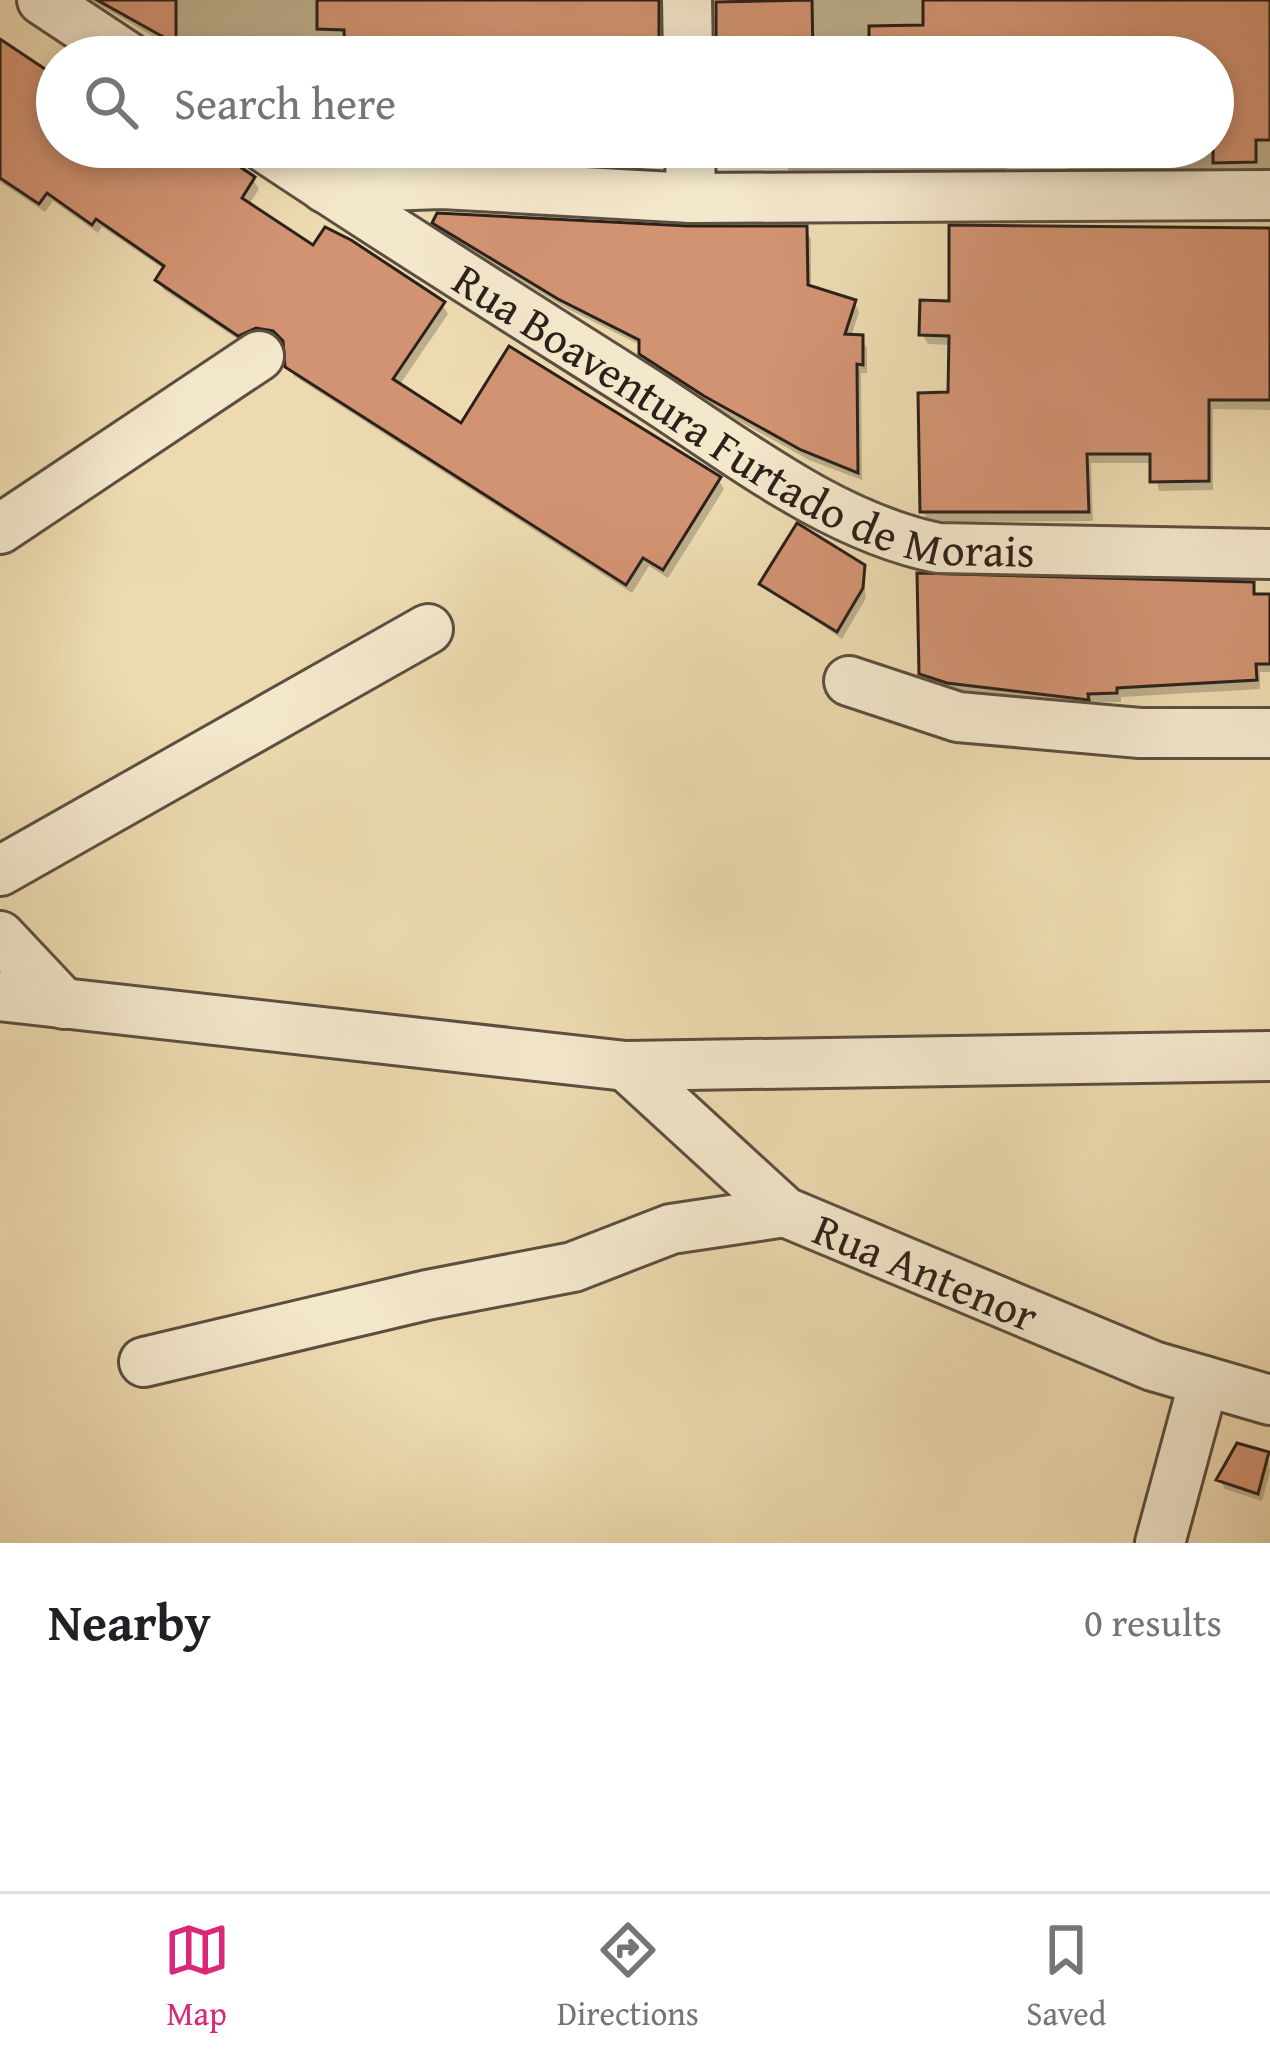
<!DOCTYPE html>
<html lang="en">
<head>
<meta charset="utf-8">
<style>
  :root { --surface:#fff; --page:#f6f6f6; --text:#202124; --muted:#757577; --line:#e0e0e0; --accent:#db2777 }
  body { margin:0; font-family:"Gentium Book Plus",serif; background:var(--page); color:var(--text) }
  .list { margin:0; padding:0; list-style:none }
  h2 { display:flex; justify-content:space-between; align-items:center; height:156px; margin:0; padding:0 48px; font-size:51px }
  h2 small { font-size:39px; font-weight:400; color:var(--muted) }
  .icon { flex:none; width:66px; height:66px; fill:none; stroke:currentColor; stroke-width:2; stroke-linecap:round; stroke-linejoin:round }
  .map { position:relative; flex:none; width:1270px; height:1543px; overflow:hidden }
  .search { position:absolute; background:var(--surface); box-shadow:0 6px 18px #0003; left:36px; right:36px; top:36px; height:132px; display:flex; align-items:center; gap:30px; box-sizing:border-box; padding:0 42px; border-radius:66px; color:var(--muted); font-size:45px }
  .sheet { height:348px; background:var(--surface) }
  nav { display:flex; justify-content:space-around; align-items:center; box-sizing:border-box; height:168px; border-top:3px solid var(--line); background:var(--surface); font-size:33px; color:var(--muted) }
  nav a { display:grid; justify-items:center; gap:6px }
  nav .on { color:var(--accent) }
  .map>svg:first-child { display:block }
</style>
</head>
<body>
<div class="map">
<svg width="1270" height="1543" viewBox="0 0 1270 1543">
  <rect width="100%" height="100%" fill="#eddab0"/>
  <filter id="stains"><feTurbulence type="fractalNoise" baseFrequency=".00167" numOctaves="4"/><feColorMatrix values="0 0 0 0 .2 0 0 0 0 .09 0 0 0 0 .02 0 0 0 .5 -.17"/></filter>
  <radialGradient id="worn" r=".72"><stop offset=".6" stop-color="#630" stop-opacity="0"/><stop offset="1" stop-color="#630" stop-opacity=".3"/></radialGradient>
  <path fill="#0003" d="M 91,0 L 665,0 L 664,57 L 348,57 L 347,39 L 180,36 L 180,52 Z
    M 724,0 L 1270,0 L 1270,172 L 1069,175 L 1063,150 L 1007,150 L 1007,176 L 790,177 L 783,147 L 1213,147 L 1213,57 L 724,57 L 719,49 Z
    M 0,46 L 57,81 L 57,147 L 204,147 L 253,179 L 259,189 L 248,206 L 314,249 L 442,304 L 448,314 L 399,386 L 462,427 L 718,479 L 724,489 L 668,578 L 649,566 L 632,593 L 294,376 L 281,340 L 263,337 L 245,344 L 164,290 L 158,280 L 165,270 L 102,227 L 98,233 L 53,201 L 45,212 L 0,182 Z
    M 348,147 L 644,147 L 644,176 L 455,165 L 452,159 L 354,161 Z
    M 436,223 L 805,229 L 811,239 L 811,290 L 854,302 L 859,312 L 851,337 L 861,338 L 867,348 L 867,373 L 861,373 L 862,480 L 809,460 L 712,406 L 648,364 L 642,346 L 566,308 L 441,232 Z
    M 1270,230 L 1270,410 L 1213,409 L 1213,490 L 1159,491 L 1153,463 L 1091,463 L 1093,521 L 929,522 L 923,512 L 951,395 L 952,345 L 928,344 L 922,334 L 952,304 Z
    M 862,567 L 866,598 L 842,639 L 762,584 Z
    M 1252,585 L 1259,597 L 1270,597 L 1270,672 L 1260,672 L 1260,689 L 1121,697 L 1121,702 L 1092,702 L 1092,708 L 985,699 L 981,692 L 954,692 L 927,683 L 922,673 Z
    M 1268,1455 L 1270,1473 L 1262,1501 L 1225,1489 L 1220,1480 Z"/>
  <path fill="#d29372" stroke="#2b211a" stroke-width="3" d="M 97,0 L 176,0 L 176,44 Z
    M 317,0 L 659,0 L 659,50 L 345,57 L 344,30 L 317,29 Z
    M 812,0 L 813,57 L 722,57 L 722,50 L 716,50 L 716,2 Z
    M 923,0 L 1270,0 L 1270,140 L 1256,140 L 1256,162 L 1213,163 L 1213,57 L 869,57 L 869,26 L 923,25 Z
    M 0,39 L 57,77 L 57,147 L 211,147 L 255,177 L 242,198 L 313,245 L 325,227 L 351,240 L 445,302 L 393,379 L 461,423 L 509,346 L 721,477 L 663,570 L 643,558 L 626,585 L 285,367 L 283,341 L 273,331 L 256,328 L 238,336 L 155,280 L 164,266 L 96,219 L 92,225 L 47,193 L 39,204 L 0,178 Z
    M 446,147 L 602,147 L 602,164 L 446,156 Z
    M 437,213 L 689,226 L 807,226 L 808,285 L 856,300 L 845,334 L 863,335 L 863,365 L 857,364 L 858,473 L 801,450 L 704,396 L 639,354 L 639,340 L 558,299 L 432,223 Z
    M 949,225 L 1270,228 L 1270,400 L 1209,400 L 1209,481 L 1150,482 L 1150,454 L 1087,454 L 1089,512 L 920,512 L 918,393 L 948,392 L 949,336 L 919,335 L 920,300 L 949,301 Z
    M 797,523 L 865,565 L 863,588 L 837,632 L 759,584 Z
    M 917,573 L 1254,582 L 1254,594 L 1270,594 L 1270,664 L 1256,664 L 1257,680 L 1117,688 L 1117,693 L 1088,694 L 1089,700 L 947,683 L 919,674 Z
    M 1237,1443 L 1269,1452 L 1258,1494 L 1216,1480 Z"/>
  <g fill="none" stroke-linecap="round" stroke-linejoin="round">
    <g stroke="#5c4f40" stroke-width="54">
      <g id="minor">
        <path d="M 42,0 L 128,57"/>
        <path d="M 687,0 L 688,57"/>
        <path id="s1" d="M 264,147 C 388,230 515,309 641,389 C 733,448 830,526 938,548 L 1270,554"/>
        <path d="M 690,147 L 691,198"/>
        <path d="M 325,188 L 442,184 L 691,198 L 1270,195"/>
        <path d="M 0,529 L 259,356"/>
        <path d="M 849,681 L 958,717 L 1140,733 L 1270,733"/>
        <path d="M 0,871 L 428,629"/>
        <path d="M 0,936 L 64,1004"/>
        <path d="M 0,996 L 626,1066 L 1270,1056"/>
        <path id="s2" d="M 626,1066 L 785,1212 L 1153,1366 L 1270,1400"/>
        <path d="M 144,1362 L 427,1295 L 573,1267 L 671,1229 L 785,1212"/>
        <path d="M 1160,1543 L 1204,1381"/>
      </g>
    </g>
    <use href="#minor" stroke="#f3e7cc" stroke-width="48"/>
  </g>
  <g text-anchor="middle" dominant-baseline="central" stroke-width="10" stroke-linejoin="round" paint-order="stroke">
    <g font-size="45" fill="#2b211a" stroke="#f3e7cc">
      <text stroke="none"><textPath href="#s1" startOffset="558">Rua Boaventura Furtado de Morais</textPath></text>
      <text stroke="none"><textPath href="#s2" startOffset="369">Rua Antenor</textPath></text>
    </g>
  </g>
  <rect width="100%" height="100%" filter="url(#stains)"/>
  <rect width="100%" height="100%" fill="url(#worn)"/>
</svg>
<div class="search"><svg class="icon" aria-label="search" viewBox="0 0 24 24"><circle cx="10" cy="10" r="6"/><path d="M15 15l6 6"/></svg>Search here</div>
</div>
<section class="sheet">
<h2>Nearby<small>0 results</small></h2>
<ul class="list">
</ul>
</section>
<nav>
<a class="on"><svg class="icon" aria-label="map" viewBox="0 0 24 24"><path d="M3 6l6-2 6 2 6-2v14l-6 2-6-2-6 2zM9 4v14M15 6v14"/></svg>Map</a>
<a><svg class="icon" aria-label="directions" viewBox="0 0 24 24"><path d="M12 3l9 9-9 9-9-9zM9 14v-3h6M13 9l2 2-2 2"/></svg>Directions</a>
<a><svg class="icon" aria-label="saved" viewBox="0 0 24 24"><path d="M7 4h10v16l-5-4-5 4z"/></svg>Saved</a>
</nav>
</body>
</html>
